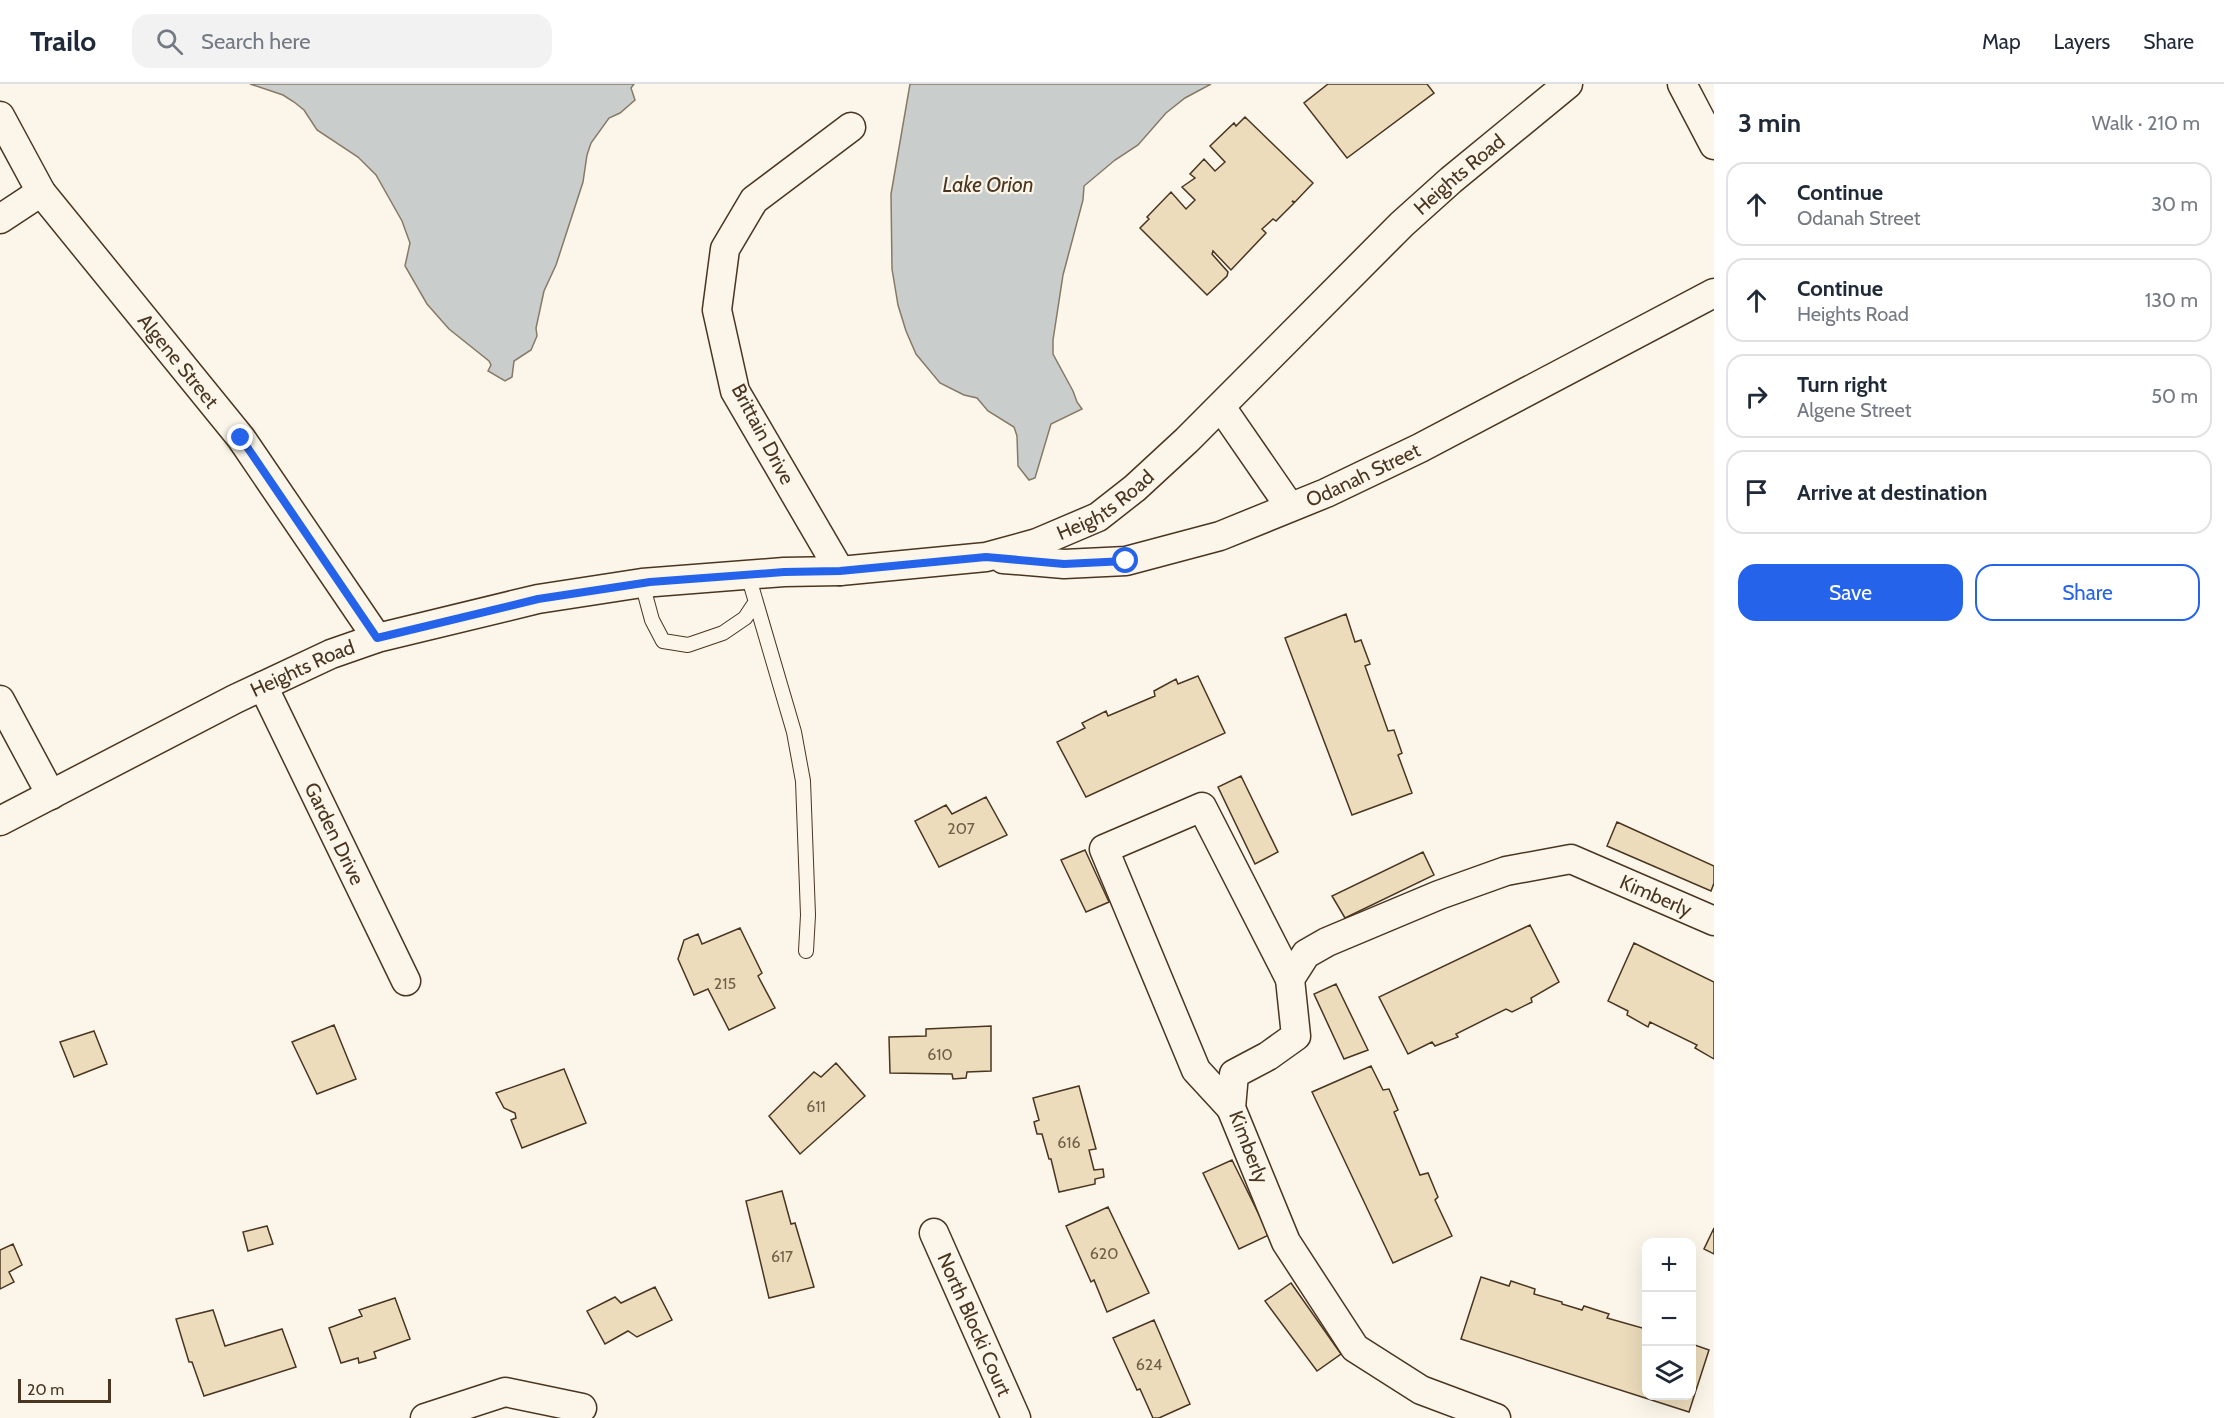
<!DOCTYPE html>
<html lang="en">
<head>
<meta charset="utf-8">
<style>
  :root { --surface:#fff; --page:#f2f2f3; --text:#1f2937; --muted:#747a83; --line:#e0e1e3; --accent:#2563eb }
  body { margin:0; font-family:Cabin,sans-serif; background:var(--page); color:var(--text) }
  .controls { position:absolute; right:18px; bottom:18px; display:grid; overflow:hidden; border-radius:12px; box-shadow:0 6px 24px #0002 }
  .controls button { width:54px; height:54px; display:grid; place-items:center; padding:0; border:0; border-bottom:2px solid var(--line); background:var(--surface); color:var(--text); font:30px sans-serif }
  .scale { position:absolute; left:18px; bottom:15px; width:93px; box-sizing:border-box; padding-left:6px; border:3px solid #4a3520; border-top:0; font-size:16px; line-height:21px; white-space:nowrap; color:#4a3520; -webkit-text-stroke:4px #fbf6e9; paint-order:stroke }
  .stop { position:absolute; width:18px; height:18px; margin:-14px; border:4px solid #2563eb; border-radius:50%; background:#fff }
  .stop.end { background:#2563eb; border-color:#fff; box-shadow:0 2px 6px #0008 }
  .list { margin:0; padding:0; list-style:none }
  h2 { display:flex; justify-content:space-between; align-items:center; height:78px; margin:0; padding:0 24px; font-size:26px }
  h2 small { font-size:20px; font-weight:400; color:var(--muted) }
  .list li { display:grid; grid-template-columns:39px 1fr auto; gap:18px; align-items:center; box-sizing:border-box; height:84px; margin:0 12px 12px; padding:0 12px; border:2px solid var(--line); border-radius:18px }
  .list b { display:block; font-size:22px; white-space:nowrap }
  .list p { margin:0; font-size:20px; white-space:nowrap; color:var(--muted) }
  .list em { font-size:20px; font-style:normal; color:var(--muted) }
  .actions { display:flex; gap:12px; padding:18px 24px }
  .actions a { flex:1; padding:14px 0; border:2px solid var(--accent); border-radius:18px; text-align:center; font-size:21px; color:var(--accent) }
  .actions .main { background:var(--accent); color:#fff }
  .icon { flex:none; width:33px; height:33px; fill:none; stroke:currentColor; stroke-width:2; stroke-linecap:round; stroke-linejoin:round }
  .map { position:relative; flex:none; width:1714px; height:1334px; overflow:hidden }
  header { display:flex; align-items:center; gap:36px; box-sizing:border-box; height:84px; padding:0 30px; background:var(--surface); border-bottom:2px solid var(--line) }
  header strong { font-size:28px }
  nav { display:flex; gap:33px; margin-inline-start:auto; font-size:21px }
  .search { width:420px; height:54px; background:var(--page); display:flex; align-items:center; gap:15px; box-sizing:border-box; padding:0 21px; border-radius:18px; color:var(--muted); font-size:22px }
  main { display:flex }
  aside { flex:1; background:var(--surface) }
  .map>svg:first-child { display:block }
</style>
</head>
<body>
<header>
<strong>Trailo</strong>
<div class="search"><svg class="icon" aria-label="search" viewBox="0 0 24 24"><circle cx="10" cy="10" r="6"/><path d="M15 15l6 6"/></svg>Search here</div>
<nav><a>Map</a><a>Layers</a><a>Share</a></nav>
</header>
<main>
<div class="map">
<svg width="1714" height="1334" viewBox="0 0 1714 1334">
  <rect width="100%" height="100%" fill="#fbf6e9"/>
  <path fill="#c9cecd" stroke="#887966" stroke-width="1.5" d="M 250,0 L 634,0 L 631,4 L 635,16 L 620,29 L 609,34 L 591,59 L 587,71 L 583,98 L 556,181 L 544,207 L 536,244 L 537,252 L 531,266 L 514,277 L 512,293 L 505,297 L 488,287 L 491,281 L 489,277 L 449,245 L 427,220 L 405,182 L 410,159 L 402,137 L 376,91 L 358,73 L 317,46 L 304,26 L 294,18 L 283,11 Z
    M 910,0 L 1211,0 L 1185,14 L 1166,29 L 1138,61 L 1115,76 L 1084,102 L 1083,116 L 1063,191 L 1053,256 L 1053,270 L 1073,307 L 1077,318 L 1082,325 L 1051,340 L 1035,394 L 1029,396 L 1018,382 L 1017,352 L 1014,343 L 988,327 L 977,314 L 964,311 L 940,299 L 916,270 L 906,247 L 898,221 L 892,185 L 891,110 Z"/>
  <path fill="#ecdcbc" stroke="#4a3520" stroke-width="1.5" d="M 1328,0 L 1427,0 L 1434,9 L 1347,74 L 1304,19 Z
    M 1245,33 L 1313,99 L 1295,118 L 1292,117 L 1294,119 L 1276,137 L 1273,135 L 1262,145 L 1266,149 L 1231,186 L 1213,167 L 1212,170 L 1228,188 L 1227,192 L 1207,211 L 1140,144 L 1149,135 L 1147,133 L 1171,108 L 1186,125 L 1195,116 L 1182,103 L 1195,94 L 1190,90 L 1204,75 L 1215,87 L 1225,78 L 1210,62 L 1234,39 L 1236,42 Z
    M 1346,530 L 1355,558 L 1361,556 L 1370,580 L 1365,582 L 1388,647 L 1394,646 L 1402,669 L 1398,671 L 1412,709 L 1352,731 L 1285,554 Z
    M 1198,592 L 1225,649 L 1086,713 L 1057,658 L 1085,644 L 1082,639 L 1106,627 L 1108,632 L 1155,612 L 1154,607 L 1176,595 L 1178,600 Z
    M 1241,692 L 1278,768 L 1255,780 L 1218,703 Z
    M 986,713 L 1007,751 L 939,783 L 915,737 L 946,721 L 952,730 Z
    M 1617,738 L 1714,782 L 1714,799 L 1711,807 L 1607,762 Z
    M 1085,766 L 1109,818 L 1086,828 L 1061,776 Z
    M 1423,768 L 1434,791 L 1345,834 L 1332,812 Z
    M 1530,841 L 1559,898 L 1531,914 L 1532,918 L 1512,928 L 1506,925 L 1456,950 L 1458,953 L 1435,962 L 1432,958 L 1408,970 L 1379,913 Z
    M 740,844 L 762,889 L 758,892 L 775,924 L 729,946 L 708,905 L 694,911 L 678,875 L 684,856 L 698,850 L 702,860 Z
    M 1634,859 L 1714,898 L 1714,975 L 1695,964 L 1697,961 L 1650,938 L 1648,943 L 1627,931 L 1628,927 L 1608,917 Z
    M 1336,900 L 1368,966 L 1344,975 L 1314,910 Z
    M 334,941 L 356,995 L 317,1010 L 292,958 Z
    M 991,942 L 991,987 L 967,988 L 966,994 L 953,995 L 952,990 L 890,989 L 889,953 L 926,952 L 926,945 Z
    M 94,947 L 107,980 L 74,993 L 60,958 Z
    M 836,979 L 865,1012 L 800,1070 L 769,1032 L 814,988 L 821,993 Z
    M 1371,982 L 1383,1006 L 1389,1005 L 1398,1026 L 1394,1028 L 1420,1091 L 1428,1089 L 1438,1113 L 1435,1116 L 1452,1152 L 1393,1179 L 1312,1008 Z
    M 564,985 L 586,1039 L 522,1064 L 511,1036 L 516,1034 L 515,1029 L 504,1024 L 496,1009 Z
    M 1079,1002 L 1096,1065 L 1089,1066 L 1094,1086 L 1103,1085 L 1104,1093 L 1095,1095 L 1095,1100 L 1059,1108 L 1051,1075 L 1049,1075 L 1042,1050 L 1037,1050 L 1034,1038 L 1039,1036 L 1033,1014 Z
    M 1232,1076 L 1269,1151 L 1239,1165 L 1203,1089 Z
    M 782,1107 L 791,1140 L 795,1139 L 814,1203 L 769,1214 L 746,1117 Z
    M 1108,1123 L 1149,1209 L 1107,1228 L 1094,1196 L 1091,1198 L 1066,1142 Z
    M 267,1142 L 273,1160 L 248,1167 L 243,1148 Z
    M 1714,1144 L 1714,1170 L 1704,1165 Z
    M 13,1160 L 22,1181 L 9,1188 L 14,1198 L 0,1205 L 0,1166 Z
    M 1481,1193 L 1509,1202 L 1511,1197 L 1535,1205 L 1534,1210 L 1562,1218 L 1562,1220 L 1582,1226 L 1584,1222 L 1609,1230 L 1607,1234 L 1646,1245 L 1646,1312 L 1692,1312 L 1692,1260 L 1709,1266 L 1689,1328 L 1461,1255 Z
    M 1291,1199 L 1341,1270 L 1317,1287 L 1265,1217 Z
    M 655,1203 L 672,1236 L 637,1253 L 628,1247 L 605,1260 L 587,1227 L 615,1213 L 621,1219 Z
    M 395,1214 L 410,1255 L 374,1268 L 376,1274 L 359,1279 L 358,1274 L 341,1279 L 329,1244 L 362,1232 L 359,1226 Z
    M 213,1226 L 225,1262 L 282,1245 L 296,1283 L 204,1312 L 192,1278 L 189,1278 L 176,1235 Z
    M 1154,1236 L 1190,1320 L 1159,1334 L 1153,1334 L 1140,1305 L 1137,1306 L 1113,1254 Z"/>
  <g fill="none" stroke-linecap="round" stroke-linejoin="round">
    <g stroke="#4a3520" stroke-width="16">
      <path id="service" d="M 748,491 L 794,648 L 803,697 L 808,831 L 806,867
        M 642,499 L 652,536 L 663,557 L 688,561 L 723,549 L 745,534 L 755,519"/>
    </g>
    <g stroke="#4a3520" stroke-width="31">
      <g id="minor">
        <path d="M 1682,0 L 1714,61"/>
        <path id="s1" d="M 0,32 L 41,108 L 241,354 L 377,554"/>
        <path d="M 0,135 L 41,108"/>
        <path d="M 1221,323 L 1290,423"/>
        <path id="s2" d="M 1003,475 L 1064,480 L 1126,477 L 1220,452 L 1326,409 L 1420,364 L 1714,209"/>
        <path d="M 840,487 L 735,307 L 717,226 L 725,165 L 754,116 L 851,43"/>
        <path id="s3" d="M 263,602 L 406,897"/>
        <path d="M 0,616 L 51,711"/>
        <path id="s4" d="M 0,737 L 235,615 L 331,570 L 377,554 L 538,515 L 642,499 L 784,488 L 840,487 L 986,473 L 1037,459 L 1098,433 L 1135,404 L 1187,356 L 1402,140 L 1451,96 L 1568,0"/>
        <path d="M 1231,1024 L 1196,986 L 1104,765 L 1202,723 L 1290,895"/>
        <path id="s5" d="M 934,1149 L 1016,1334"/>
        <path d="M 425,1334 L 505,1308 L 582,1324"/>
        <path id="s6" d="M 1496,1334 L 1421,1306 L 1355,1264 L 1286,1158 L 1231,1024 L 1234,990 L 1268,972 L 1296,952 L 1290,895 L 1306,870 L 1327,858 L 1439,811 L 1506,787 L 1571,775 L 1714,837"/>
      </g>
    </g>
    <use href="#service" stroke="#fbf6e9" stroke-width="14"/>
    <use href="#minor" stroke="#fbf6e9" stroke-width="28"/>
  </g>
  <g fill="none" stroke-linecap="round" stroke-linejoin="round">
    <path stroke="#2563eb" stroke-width="8" d="M 241,354 L 377,554 L 538,515 L 650,498 L 784,488 L 840,487 L 986,473 L 1064,480 L 1126,477"/>
  </g>
  <g text-anchor="middle" dominant-baseline="central" stroke-width="4.5" stroke-linejoin="round" paint-order="stroke">
    <g font-size="16" fill="#725f47">
      <text x="961" y="744">207</text>
      <text x="725" y="899">215</text>
      <text x="940" y="970">610</text>
      <text x="816" y="1022">611</text>
      <text x="1069" y="1058">616</text>
      <text x="1104" y="1169">620</text>
      <text x="782" y="1172">617</text>
      <text x="1149" y="1280">624</text>
    </g>
    <g font-size="20" fill="#4a3520" stroke="#fbf6e9">
      <text stroke="none"><textPath href="#s4" startOffset="1653">Heights Road</textPath></text>
      <text stroke="none"><textPath href="#s1" startOffset="304">Algene Street</textPath></text>
      <text transform="translate(763 350) rotate(62)">Brittain Drive</text>
      <text stroke="none"><textPath href="#s2" startOffset="376">Odanah Street</textPath></text>
      <text stroke="none"><textPath href="#s4" startOffset="1167">Heights Road</textPath></text>
      <text stroke="none"><textPath href="#s4" startOffset="339">Heights Road</textPath></text>
      <text stroke="none"><textPath href="#s3" startOffset="164">Garden Drive</textPath></text>
      <text stroke="none"><textPath href="#s6" startOffset="999">Kimberly</textPath></text>
      <text transform="translate(1249 1063) rotate(69)">Kimberly</text>
      <text stroke="none"><textPath href="#s5" startOffset="100">North Blocki Court</textPath></text>
    </g>
    <g font-size="21" font-style="italic" fill="#4a3520" stroke="#fbf6e9">
      <text x="988" y="100">Lake Orion</text>
    </g>
  </g>
</svg>
<div class="controls">
<button>+</button>
<button>−</button>
<button><svg class="icon" aria-label="layers" viewBox="0 0 24 24"><path d="M12 4l9 5-9 5-9-5zM3 14l9 5 9-5"/></svg></button>
</div>
<div class="scale">20 m</div>
<div class="stop" style="left:1126px;top:477px"></div>
<div class="stop end" style="left:241px;top:354px"></div>
</div>
<aside>
<h2>3 min<small>Walk · 210 m</small></h2>
<ul class="list">
<li><svg class="icon" aria-label="ahead" viewBox="0 0 24 24"><path d="M12 20V5M6 11l6-6 6 6"/></svg><div><b>Continue</b><p>Odanah Street</p></div><em>30 m</em></li>
<li><svg class="icon" aria-label="ahead" viewBox="0 0 24 24"><path d="M12 20V5M6 11l6-6 6 6"/></svg><div><b>Continue</b><p>Heights Road</p></div><em>130 m</em></li>
<li><svg class="icon" aria-label="right" viewBox="0 0 24 24"><path d="M7 20v-9h11M14 6l5 5-5 5"/></svg><div><b>Turn right</b><p>Algene Street</p></div><em>50 m</em></li>
<li><svg class="icon" aria-label="arrive" viewBox="0 0 24 24"><path d="M6 21V4h12l-3 4 3 4H6"/></svg><div><b>Arrive at destination</b></div></li>
</ul>
<div class="actions"><a class="main">Save</a><a>Share</a></div>
</aside>
</main>
</body>
</html>
